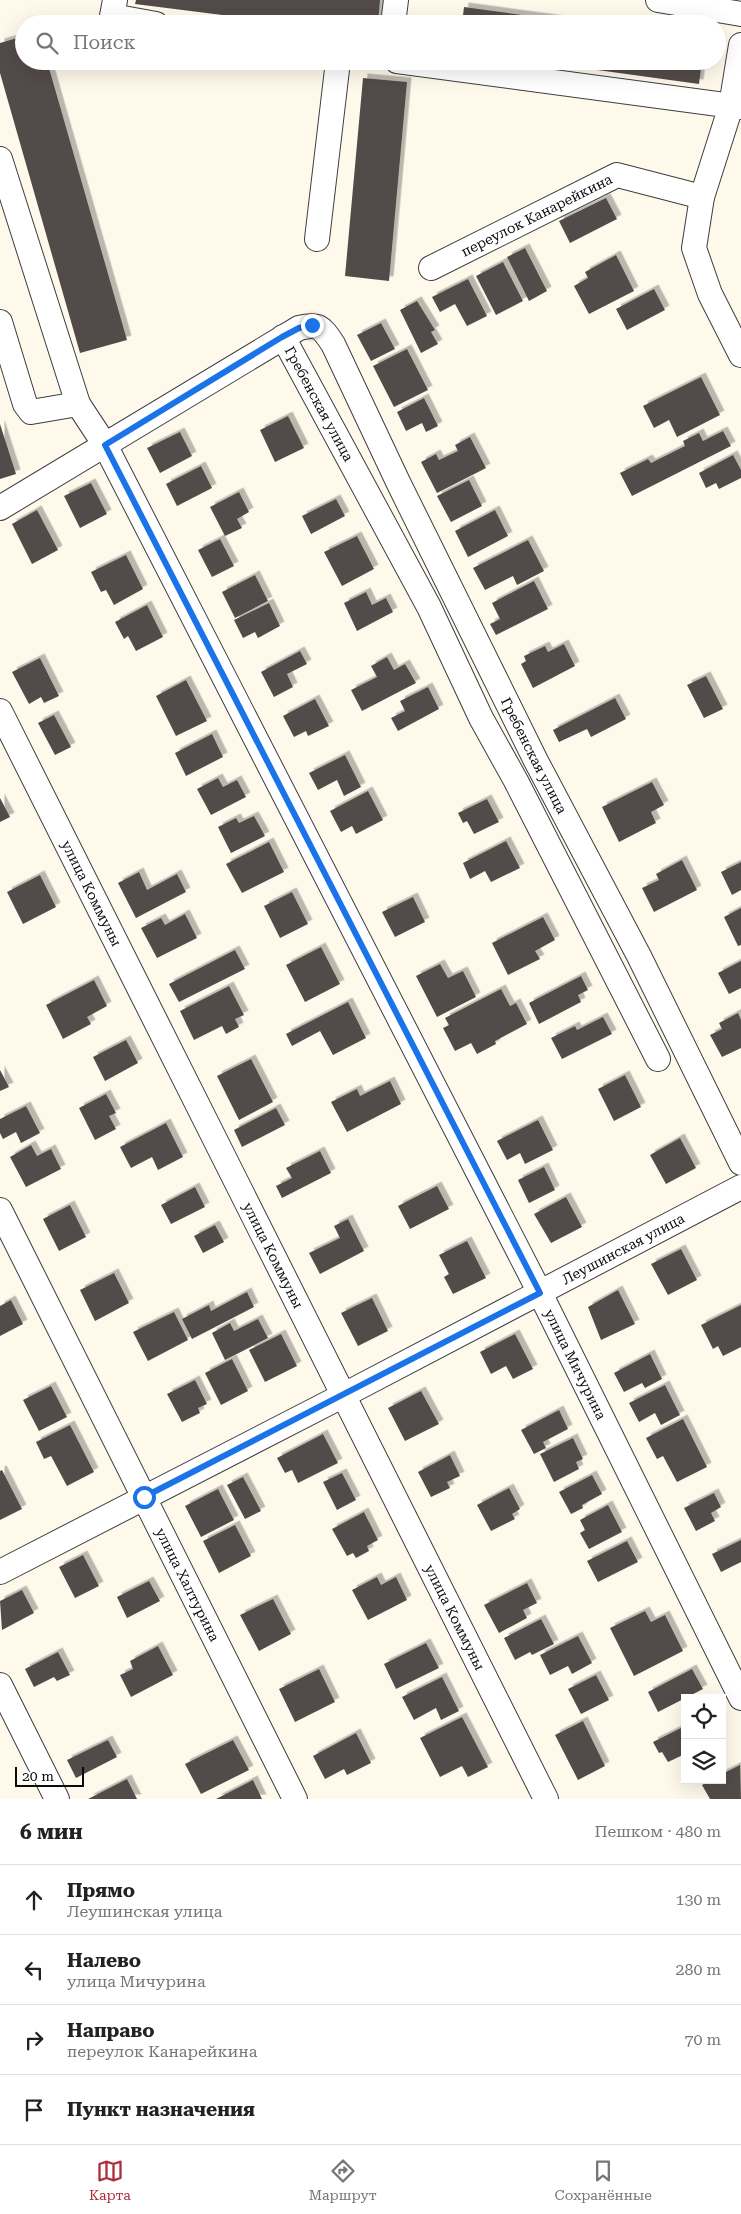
<!DOCTYPE html>
<html lang="ru">
<head>
<meta charset="utf-8">
<style>
  :root { --surface:#fff; --page:#f2f2f2; --text:#222; --muted:#767676; --line:#e0e0e0; --accent:#b12d3d }
  body { margin:0; font-family:"Roboto Serif",serif; background:var(--page); color:var(--text) }
  .controls { position:absolute; right:15px; bottom:15px; display:grid; overflow:hidden; border-radius:0px; box-shadow:0 5px 20px #0002 }
  .controls button { width:45px; height:45px; display:grid; place-items:center; padding:0; border:0; border-bottom:1px solid var(--line); background:var(--surface); color:var(--text); font:25px sans-serif }
  .scale { position:absolute; left:15px; bottom:12px; width:69px; box-sizing:border-box; padding-left:5px; border:2px solid #0b0b0b; border-top:0; font-size:14px; line-height:18px; white-space:nowrap; color:#0b0b0b; -webkit-text-stroke:4px #fff; paint-order:stroke }
  .stop { position:absolute; width:15px; height:15px; margin:-11px; border:4px solid #1a73e8; border-radius:50%; background:#fff }
  .stop.end { background:#1a73e8; border-color:#fff; box-shadow:0 1px 5px #0008 }
  .list { margin:0; padding:0; list-style:none }
  h2 { display:flex; justify-content:space-between; align-items:center; height:65px; margin:0; padding:0 20px; font-size:21px }
  h2 small { font-size:16px; font-weight:400; color:var(--muted) }
  .list li { display:grid; grid-template-columns:32px 1fr auto; gap:15px; align-items:center; box-sizing:border-box; height:70px; padding:0 20px; border-top:1px solid var(--line) }
  .list b { display:block; font-size:19px; white-space:nowrap }
  .list p { margin:0; font-size:16px; white-space:nowrap; color:var(--muted) }
  .list em { font-size:16px; font-style:normal; color:var(--muted) }
  .icon { flex:none; width:28px; height:28px; fill:none; stroke:currentColor; stroke-width:2; stroke-linecap:round; stroke-linejoin:round }
  .map { position:relative; flex:none; width:741px; height:1799px; overflow:hidden }
  .search { position:absolute; background:var(--surface); box-shadow:0 5px 20px #0002; left:15px; right:15px; top:15px; height:55px; display:flex; align-items:center; gap:12px; box-sizing:border-box; padding:0 18px; border-radius:28px; color:var(--muted); font-size:19px }
  .sheet { height:345px; background:var(--surface) }
  nav { display:flex; justify-content:space-around; align-items:center; box-sizing:border-box; height:70px; border-top:1px solid var(--line); background:var(--surface); font-size:14px; color:var(--muted) }
  nav a { display:grid; justify-items:center; gap:2px }
  nav .on { color:var(--accent) }
  .map>svg:first-child { display:block }
</style>
</head>
<body>
<div class="map">
<svg width="741" height="1799" viewBox="0 0 741 1799">
  <defs>
    <filter id="shadow"><feDropShadow dx="4.5" dy="-4.5" stdDeviation="0" flood-color="#0004"/></filter>
  </defs>
  <rect width="100%" height="100%" fill="#fef9eb"/>
  <path fill="#534c48" filter="url(#shadow)" d="M 136,0 L 380,0 L 378,24 L 293,24 L 135,4 Z
    M 464,7 L 582,23 L 582,24 L 462,24 Z
    M 24,36 L 24,61 L 47,61 L 127,340 L 80,353 L 0,73 L 0,43 Z
    M 532,61 L 702,61 L 699,84 Z
    M 363,78 L 407,82 L 389,281 L 345,276 Z
    M 606,198 L 617,219 L 570,243 L 559,221 Z
    M 525,248 L 547,291 L 529,301 L 507,257 Z
    M 616,255 L 634,291 L 589,314 L 574,286 L 588,278 L 585,272 Z
    M 503,262 L 523,301 L 496,315 L 476,276 Z
    M 468,279 L 487,316 L 467,326 L 455,304 L 440,312 L 432,297 Z
    M 654,289 L 665,310 L 627,330 L 616,309 Z
    M 417,301 L 435,330 L 431,332 L 438,344 L 421,353 L 400,310 Z
    M 381,323 L 395,349 L 371,361 L 357,335 Z
    M 407,349 L 428,390 L 394,407 L 373,366 Z
    M 701,377 L 720,415 L 677,437 L 669,420 L 654,428 L 643,406 Z
    M 424,398 L 438,426 L 426,432 L 422,423 L 406,431 L 397,412 Z
    M 288,416 L 304,448 L 275,462 L 260,430 Z
    M 0,424 L 16,474 L 0,479 Z
    M 723,431 L 731,446 L 632,496 L 620,473 L 648,459 L 651,463 L 685,446 L 683,441 L 699,433 L 703,441 Z
    M 180,432 L 192,456 L 160,473 L 147,448 Z
    M 470,437 L 486,468 L 437,493 L 421,462 L 436,454 L 439,460 L 458,451 L 455,445 Z
    M 733,455 L 741,470 L 741,478 L 719,489 L 716,483 L 706,488 L 699,473 Z
    M 201,466 L 212,488 L 177,506 L 166,484 Z
    M 469,480 L 482,506 L 451,522 L 437,496 Z
    M 91,483 L 107,514 L 80,528 L 64,496 Z
    M 239,492 L 249,512 L 237,519 L 242,528 L 225,536 L 210,507 Z
    M 336,499 L 345,516 L 311,534 L 302,516 Z
    M 37,510 L 58,550 L 32,564 L 12,524 Z
    M 495,510 L 508,536 L 468,557 L 455,531 Z
    M 357,536 L 374,569 L 342,586 L 324,552 Z
    M 220,539 L 234,566 L 212,577 L 198,550 Z
    M 528,540 L 544,571 L 517,585 L 513,576 L 485,590 L 473,568 Z
    M 126,555 L 143,589 L 114,605 L 106,590 L 101,592 L 91,572 Z
    M 255,575 L 268,601 L 235,618 L 222,592 Z
    M 534,581 L 548,609 L 496,635 L 490,624 L 500,619 L 492,603 Z
    M 366,592 L 372,605 L 386,598 L 393,612 L 357,631 L 344,603 Z
    M 269,603 L 280,626 L 258,638 L 255,632 L 243,638 L 234,620 Z
    M 147,605 L 163,637 L 136,651 L 128,636 L 124,639 L 115,622 Z
    M 564,644 L 575,666 L 533,688 L 521,664 L 526,661 L 524,656 L 545,646 L 548,652 Z
    M 300,651 L 307,664 L 287,674 L 293,687 L 274,697 L 261,672 Z
    M 387,657 L 394,670 L 405,664 L 416,683 L 362,711 L 351,690 L 377,677 L 371,666 Z
    M 40,658 L 59,696 L 44,703 L 41,697 L 29,704 L 12,672 Z
    M 706,676 L 723,709 L 704,718 L 687,685 Z
    M 186,680 L 207,721 L 176,736 L 156,696 Z
    M 428,687 L 439,709 L 398,731 L 391,718 L 405,711 L 400,701 Z
    M 615,698 L 626,719 L 591,737 L 587,729 L 559,742 L 553,730 Z
    M 315,699 L 329,726 L 308,736 L 306,731 L 294,737 L 283,716 Z
    M 54,715 L 71,747 L 55,755 L 38,723 Z
    M 212,734 L 223,757 L 186,776 L 175,753 Z
    M 345,755 L 361,787 L 344,796 L 337,780 L 318,790 L 309,773 Z
    M 218,778 L 223,787 L 237,780 L 246,797 L 211,815 L 197,789 Z
    M 652,782 L 664,805 L 651,812 L 656,823 L 619,842 L 602,807 Z
    M 368,791 L 383,820 L 356,834 L 352,826 L 341,832 L 330,811 Z
    M 0,798 L 10,817 L 0,822 Z
    M 487,799 L 499,822 L 474,834 L 467,821 L 463,823 L 458,813 Z
    M 254,816 L 265,836 L 231,853 L 218,827 L 236,818 L 239,823 Z
    M 506,841 L 520,868 L 491,882 L 485,871 L 470,879 L 463,863 Z
    M 269,842 L 284,872 L 242,893 L 226,864 Z
    M 682,860 L 697,890 L 654,912 L 642,888 L 659,880 L 656,874 Z
    M 741,862 L 741,890 L 732,895 L 721,872 Z
    M 139,872 L 147,890 L 177,874 L 186,892 L 136,918 L 118,883 Z
    M 40,875 L 56,907 L 23,924 L 7,892 Z
    M 292,892 L 308,924 L 280,938 L 264,906 Z
    M 413,897 L 425,922 L 395,937 L 382,912 Z
    M 741,908 L 741,945 L 738,946 L 724,917 Z
    M 185,914 L 197,938 L 157,958 L 141,928 L 161,918 L 165,925 Z
    M 543,917 L 555,940 L 535,951 L 540,959 L 508,975 L 492,943 Z
    M 321,947 L 340,984 L 305,1002 L 286,965 Z
    M 235,950 L 245,969 L 179,1002 L 169,984 Z
    M 741,961 L 741,988 L 729,994 L 718,973 Z
    M 440,964 L 448,978 L 463,971 L 476,997 L 437,1017 L 416,976 Z
    M 581,976 L 588,990 L 578,995 L 581,1002 L 539,1024 L 529,1003 Z
    M 94,980 L 107,1006 L 87,1017 L 91,1024 L 63,1039 L 46,1005 Z
    M 229,986 L 244,1015 L 235,1019 L 239,1027 L 226,1034 L 222,1026 L 194,1040 L 180,1011 Z
    M 501,989 L 510,1006 L 516,1003 L 527,1024 L 495,1041 L 496,1044 L 477,1054 L 471,1043 L 455,1051 L 443,1028 L 449,1025 L 445,1018 Z
    M 348,1002 L 366,1038 L 333,1055 L 320,1031 L 292,1046 L 286,1034 Z
    M 738,1013 L 741,1020 L 741,1048 L 722,1057 L 710,1035 L 722,1029 L 719,1023 Z
    M 603,1017 L 612,1034 L 562,1059 L 551,1038 L 575,1026 L 577,1030 Z
    M 126,1040 L 138,1063 L 105,1081 L 93,1057 Z
    M 251,1059 L 273,1102 L 239,1120 L 217,1076 Z
    M 0,1070 L 9,1087 L 0,1091 Z
    M 625,1075 L 641,1107 L 614,1121 L 598,1089 Z
    M 390,1081 L 401,1104 L 347,1132 L 331,1102 L 357,1089 L 360,1096 Z
    M 106,1094 L 116,1113 L 109,1116 L 116,1129 L 95,1140 L 79,1108 Z
    M 26,1106 L 40,1133 L 21,1143 L 16,1132 L 3,1139 L 0,1133 L 0,1119 Z
    M 276,1108 L 285,1125 L 242,1147 L 234,1130 Z
    M 538,1120 L 553,1150 L 525,1164 L 520,1153 L 507,1160 L 497,1141 Z
    M 166,1123 L 183,1157 L 158,1170 L 152,1157 L 131,1168 L 120,1147 Z
    M 680,1138 L 696,1168 L 666,1184 L 650,1155 Z
    M 31,1145 L 37,1156 L 51,1149 L 61,1169 L 26,1187 L 10,1157 Z
    M 320,1151 L 331,1173 L 282,1198 L 276,1186 L 292,1178 L 286,1168 Z
    M 544,1167 L 555,1190 L 529,1203 L 518,1180 Z
    M 437,1186 L 449,1209 L 410,1229 L 398,1206 Z
    M 195,1187 L 205,1207 L 171,1224 L 161,1205 Z
    M 566,1197 L 582,1227 L 551,1243 L 534,1214 Z
    M 70,1205 L 86,1237 L 59,1251 L 43,1219 Z
    M 348,1219 L 364,1251 L 320,1274 L 309,1253 L 340,1238 L 334,1226 Z
    M 215,1225 L 224,1242 L 203,1253 L 194,1236 Z
    M 467,1241 L 486,1278 L 453,1294 L 444,1277 L 449,1274 L 439,1255 Z
    M 681,1249 L 697,1280 L 668,1295 L 651,1264 Z
    M 114,1273 L 129,1303 L 95,1321 L 80,1290 Z
    M 618,1290 L 635,1324 L 601,1340 L 588,1307 Z
    M 247,1292 L 254,1307 L 192,1339 L 182,1319 L 209,1305 L 211,1311 Z
    M 372,1298 L 388,1331 L 358,1346 L 341,1313 Z
    M 11,1300 L 23,1324 L 0,1336 L 0,1306 Z
    M 741,1305 L 741,1347 L 723,1356 L 718,1346 L 713,1349 L 701,1325 Z
    M 174,1312 L 188,1340 L 148,1361 L 133,1332 Z
    M 258,1319 L 268,1338 L 225,1360 L 212,1333 L 230,1323 L 234,1331 Z
    M 281,1334 L 297,1366 L 265,1382 L 249,1350 Z
    M 515,1334 L 533,1369 L 513,1379 L 506,1366 L 491,1374 L 480,1352 Z
    M 650,1354 L 662,1379 L 645,1388 L 642,1383 L 624,1392 L 614,1373 Z
    M 232,1359 L 248,1391 L 221,1405 L 205,1373 Z
    M 195,1380 L 207,1404 L 198,1408 L 200,1413 L 182,1422 L 167,1394 Z
    M 665,1385 L 680,1415 L 661,1425 L 655,1413 L 639,1422 L 629,1403 Z
    M 51,1386 L 67,1417 L 39,1431 L 23,1400 Z
    M 421,1391 L 439,1424 L 405,1441 L 388,1408 Z
    M 559,1410 L 568,1429 L 543,1442 L 546,1448 L 534,1454 L 521,1430 Z
    M 683,1419 L 707,1467 L 677,1482 L 663,1456 L 657,1459 L 646,1438 Z
    M 70,1425 L 94,1472 L 67,1486 L 51,1456 L 44,1459 L 36,1442 Z
    M 323,1434 L 338,1463 L 298,1483 L 292,1470 L 285,1473 L 277,1458 Z
    M 573,1438 L 583,1459 L 576,1462 L 579,1469 L 554,1482 L 540,1454 Z
    M 450,1455 L 460,1476 L 447,1482 L 450,1488 L 431,1497 L 418,1472 Z
    M 2,1470 L 22,1509 L 0,1520 L 0,1471 Z
    M 342,1473 L 356,1500 L 337,1510 L 323,1482 Z
    M 592,1475 L 602,1494 L 582,1505 L 583,1508 L 571,1514 L 559,1492 Z
    M 243,1477 L 261,1511 L 245,1519 L 227,1485 Z
    M 509,1488 L 520,1509 L 512,1514 L 515,1519 L 491,1531 L 477,1505 Z
    M 218,1489 L 234,1520 L 201,1537 L 185,1506 Z
    M 714,1493 L 721,1507 L 711,1513 L 715,1521 L 696,1531 L 684,1508 Z
    M 608,1505 L 622,1532 L 589,1549 L 580,1533 L 585,1530 L 580,1520 Z
    M 364,1512 L 378,1540 L 367,1546 L 369,1551 L 356,1558 L 353,1553 L 347,1556 L 332,1529 Z
    M 235,1525 L 251,1556 L 219,1573 L 203,1541 Z
    M 741,1540 L 741,1562 L 721,1572 L 712,1554 Z
    M 627,1541 L 638,1562 L 598,1582 L 587,1561 Z
    M 83,1555 L 99,1586 L 75,1598 L 59,1567 Z
    M 377,1577 L 381,1585 L 396,1577 L 407,1600 L 368,1620 L 352,1590 Z
    M 149,1581 L 160,1601 L 127,1618 L 117,1597 Z
    M 527,1583 L 537,1603 L 523,1610 L 527,1618 L 499,1633 L 484,1605 Z
    M 22,1590 L 34,1613 L 2,1630 L 0,1601 Z
    M 273,1599 L 291,1634 L 259,1651 L 240,1615 Z
    M 645,1611 L 651,1622 L 665,1615 L 683,1651 L 634,1676 L 610,1628 Z
    M 541,1619 L 554,1644 L 532,1655 L 530,1652 L 515,1660 L 504,1638 Z
    M 578,1636 L 592,1663 L 572,1674 L 568,1666 L 550,1675 L 540,1655 Z
    M 426,1643 L 439,1668 L 396,1689 L 384,1664 Z
    M 158,1646 L 173,1675 L 131,1697 L 120,1675 L 133,1669 L 130,1661 Z
    M 58,1652 L 70,1675 L 57,1681 L 54,1677 L 34,1687 L 25,1669 Z
    M 319,1669 L 335,1702 L 295,1722 L 279,1689 Z
    M 692,1669 L 703,1689 L 658,1712 L 648,1692 Z
    M 596,1675 L 609,1700 L 581,1714 L 568,1689 Z
    M 442,1677 L 459,1711 L 441,1720 L 436,1708 L 414,1720 L 402,1697 Z
    M 462,1717 L 488,1767 L 468,1777 L 462,1766 L 440,1777 L 420,1738 Z
    M 583,1721 L 605,1766 L 578,1780 L 555,1735 Z
    M 685,1726 L 685,1754 L 668,1762 L 662,1752 L 659,1753 L 653,1742 Z
    M 356,1733 L 371,1763 L 347,1775 L 344,1769 L 325,1779 L 313,1756 Z
    M 108,1740 L 117,1757 L 76,1778 L 67,1760 Z
    M 233,1740 L 249,1770 L 201,1794 L 185,1764 Z
    M 740,1765 L 741,1799 L 710,1799 L 702,1785 L 711,1780 L 722,1780 L 722,1774 Z
    M 127,1779 L 137,1799 L 88,1799 Z
    M 253,1780 L 262,1799 L 216,1799 Z"/>
  <g fill="none" stroke-linecap="round" stroke-linejoin="round">
    <g stroke="#3e3e3e" stroke-width="26">
      <g id="minor">
        <path d="M 115,0 L 112,16 L 156,24"/>
        <path d="M 658,0 L 741,14"/>
        <path d="M 393,24 L 396,0"/>
        <path d="M 741,45 L 731,106 L 702,197 L 694,248 L 710,294 L 741,355"/>
        <path d="M 397,61 L 741,107"/>
        <path id="s1" d="M 0,159 L 78,404 L 105,445 L 540,1293 L 741,1698"/>
        <path d="M 317,239 L 338,61"/>
        <path id="s2" d="M 431,268 L 617,175 L 702,197"/>
        <path d="M 0,322 L 25,404 L 31,412 L 78,404"/>
        <path id="s3" d="M 283,337 L 429,607 L 481,718 L 516,781 L 658,1059"/>
        <path id="s4" d="M 0,508 L 299,328 C 320,323 322,328 333,344 L 398,482 L 536,761 L 639,956 L 741,1163"/>
        <path id="s5" d="M 0,711 L 546,1799"/>
        <path id="s6" d="M 0,1210 L 295,1799"/>
        <path id="s7" d="M 0,1572 L 344,1395 L 741,1187"/>
        <path d="M 0,1685 L 57,1799"/>
      </g>
    </g>
    <use href="#minor" stroke="#fff" stroke-width="24"/>
  </g>
  <g fill="none" stroke-linecap="round" stroke-linejoin="round">
    <path stroke="#1a73e8" stroke-width="6" d="M 144,1497 L 540,1293 L 105,445 L 282,337 L 299,328 L 312,325"/>
  </g>
  <g text-anchor="middle" dominant-baseline="central" stroke-width="5" stroke-linejoin="round" paint-order="stroke">
    <g font-size="14" fill="#0b0b0b" stroke="#fff">
      <text stroke="none"><textPath href="#s2" startOffset="118">переулок Канарейкина</textPath></text>
      <text stroke="none"><textPath href="#s3" startOffset="76">Гребенская улица</textPath></text>
      <text stroke="none"><textPath href="#s4" startOffset="849">Гребенская улица</textPath></text>
      <text stroke="none"><textPath href="#s5" startOffset="204">улица Коммуны</textPath></text>
      <text stroke="none"><textPath href="#s7" startOffset="702">Леушинская улица</textPath></text>
      <text stroke="none"><textPath href="#s5" startOffset="609">улица Коммуны</textPath></text>
      <text stroke="none"><textPath href="#s1" startOffset="1339">улица Мичурина</textPath></text>
      <text stroke="none"><textPath href="#s6" startOffset="419">улица Халтурина</textPath></text>
      <text stroke="none"><textPath href="#s5" startOffset="1014">улица Коммуны</textPath></text>
    </g>
  </g>
</svg>
<div class="controls">
<button><svg class="icon" aria-label="locate" viewBox="0 0 24 24"><circle cx="12" cy="12" r="6"/><path d="M12 2v4M12 18v4M2 12h4M18 12h4"/></svg></button>
<button><svg class="icon" aria-label="layers" viewBox="0 0 24 24"><path d="M12 4l9 5-9 5-9-5zM3 14l9 5 9-5"/></svg></button>
</div>
<div class="scale">20 m</div>
<div class="stop" style="left:144px;top:1497px"></div>
<div class="stop end" style="left:312px;top:325px"></div>
<div class="search"><svg class="icon" aria-label="search" viewBox="0 0 24 24"><circle cx="10" cy="10" r="6"/><path d="M15 15l6 6"/></svg>Поиск</div>
</div>
<section class="sheet">
<h2>6 мин<small>Пешком · 480 m</small></h2>
<ul class="list">
<li><svg class="icon" aria-label="ahead" viewBox="0 0 24 24"><path d="M12 20V5M6 11l6-6 6 6"/></svg><div><b>Прямо</b><p>Леушинская улица</p></div><em>130 m</em></li>
<li><svg class="icon" aria-label="left" viewBox="0 0 24 24"><path d="M17 20v-9H6M10 6l-5 5 5 5"/></svg><div><b>Налево</b><p>улица Мичурина</p></div><em>280 m</em></li>
<li><svg class="icon" aria-label="right" viewBox="0 0 24 24"><path d="M7 20v-9h11M14 6l5 5-5 5"/></svg><div><b>Направо</b><p>переулок Канарейкина</p></div><em>70 m</em></li>
<li><svg class="icon" aria-label="arrive" viewBox="0 0 24 24"><path d="M6 21V4h12l-3 4 3 4H6"/></svg><div><b>Пункт назначения</b></div></li>
</ul>
</section>
<nav>
<a class="on"><svg class="icon" aria-label="map" viewBox="0 0 24 24"><path d="M3 6l6-2 6 2 6-2v14l-6 2-6-2-6 2zM9 4v14M15 6v14"/></svg>Карта</a>
<a><svg class="icon" aria-label="directions" viewBox="0 0 24 24"><path d="M12 3l9 9-9 9-9-9zM9 14v-3h6M13 9l2 2-2 2"/></svg>Маршрут</a>
<a><svg class="icon" aria-label="saved" viewBox="0 0 24 24"><path d="M7 4h10v16l-5-4-5 4z"/></svg>Сохранённые</a>
</nav>
</body>
</html>
